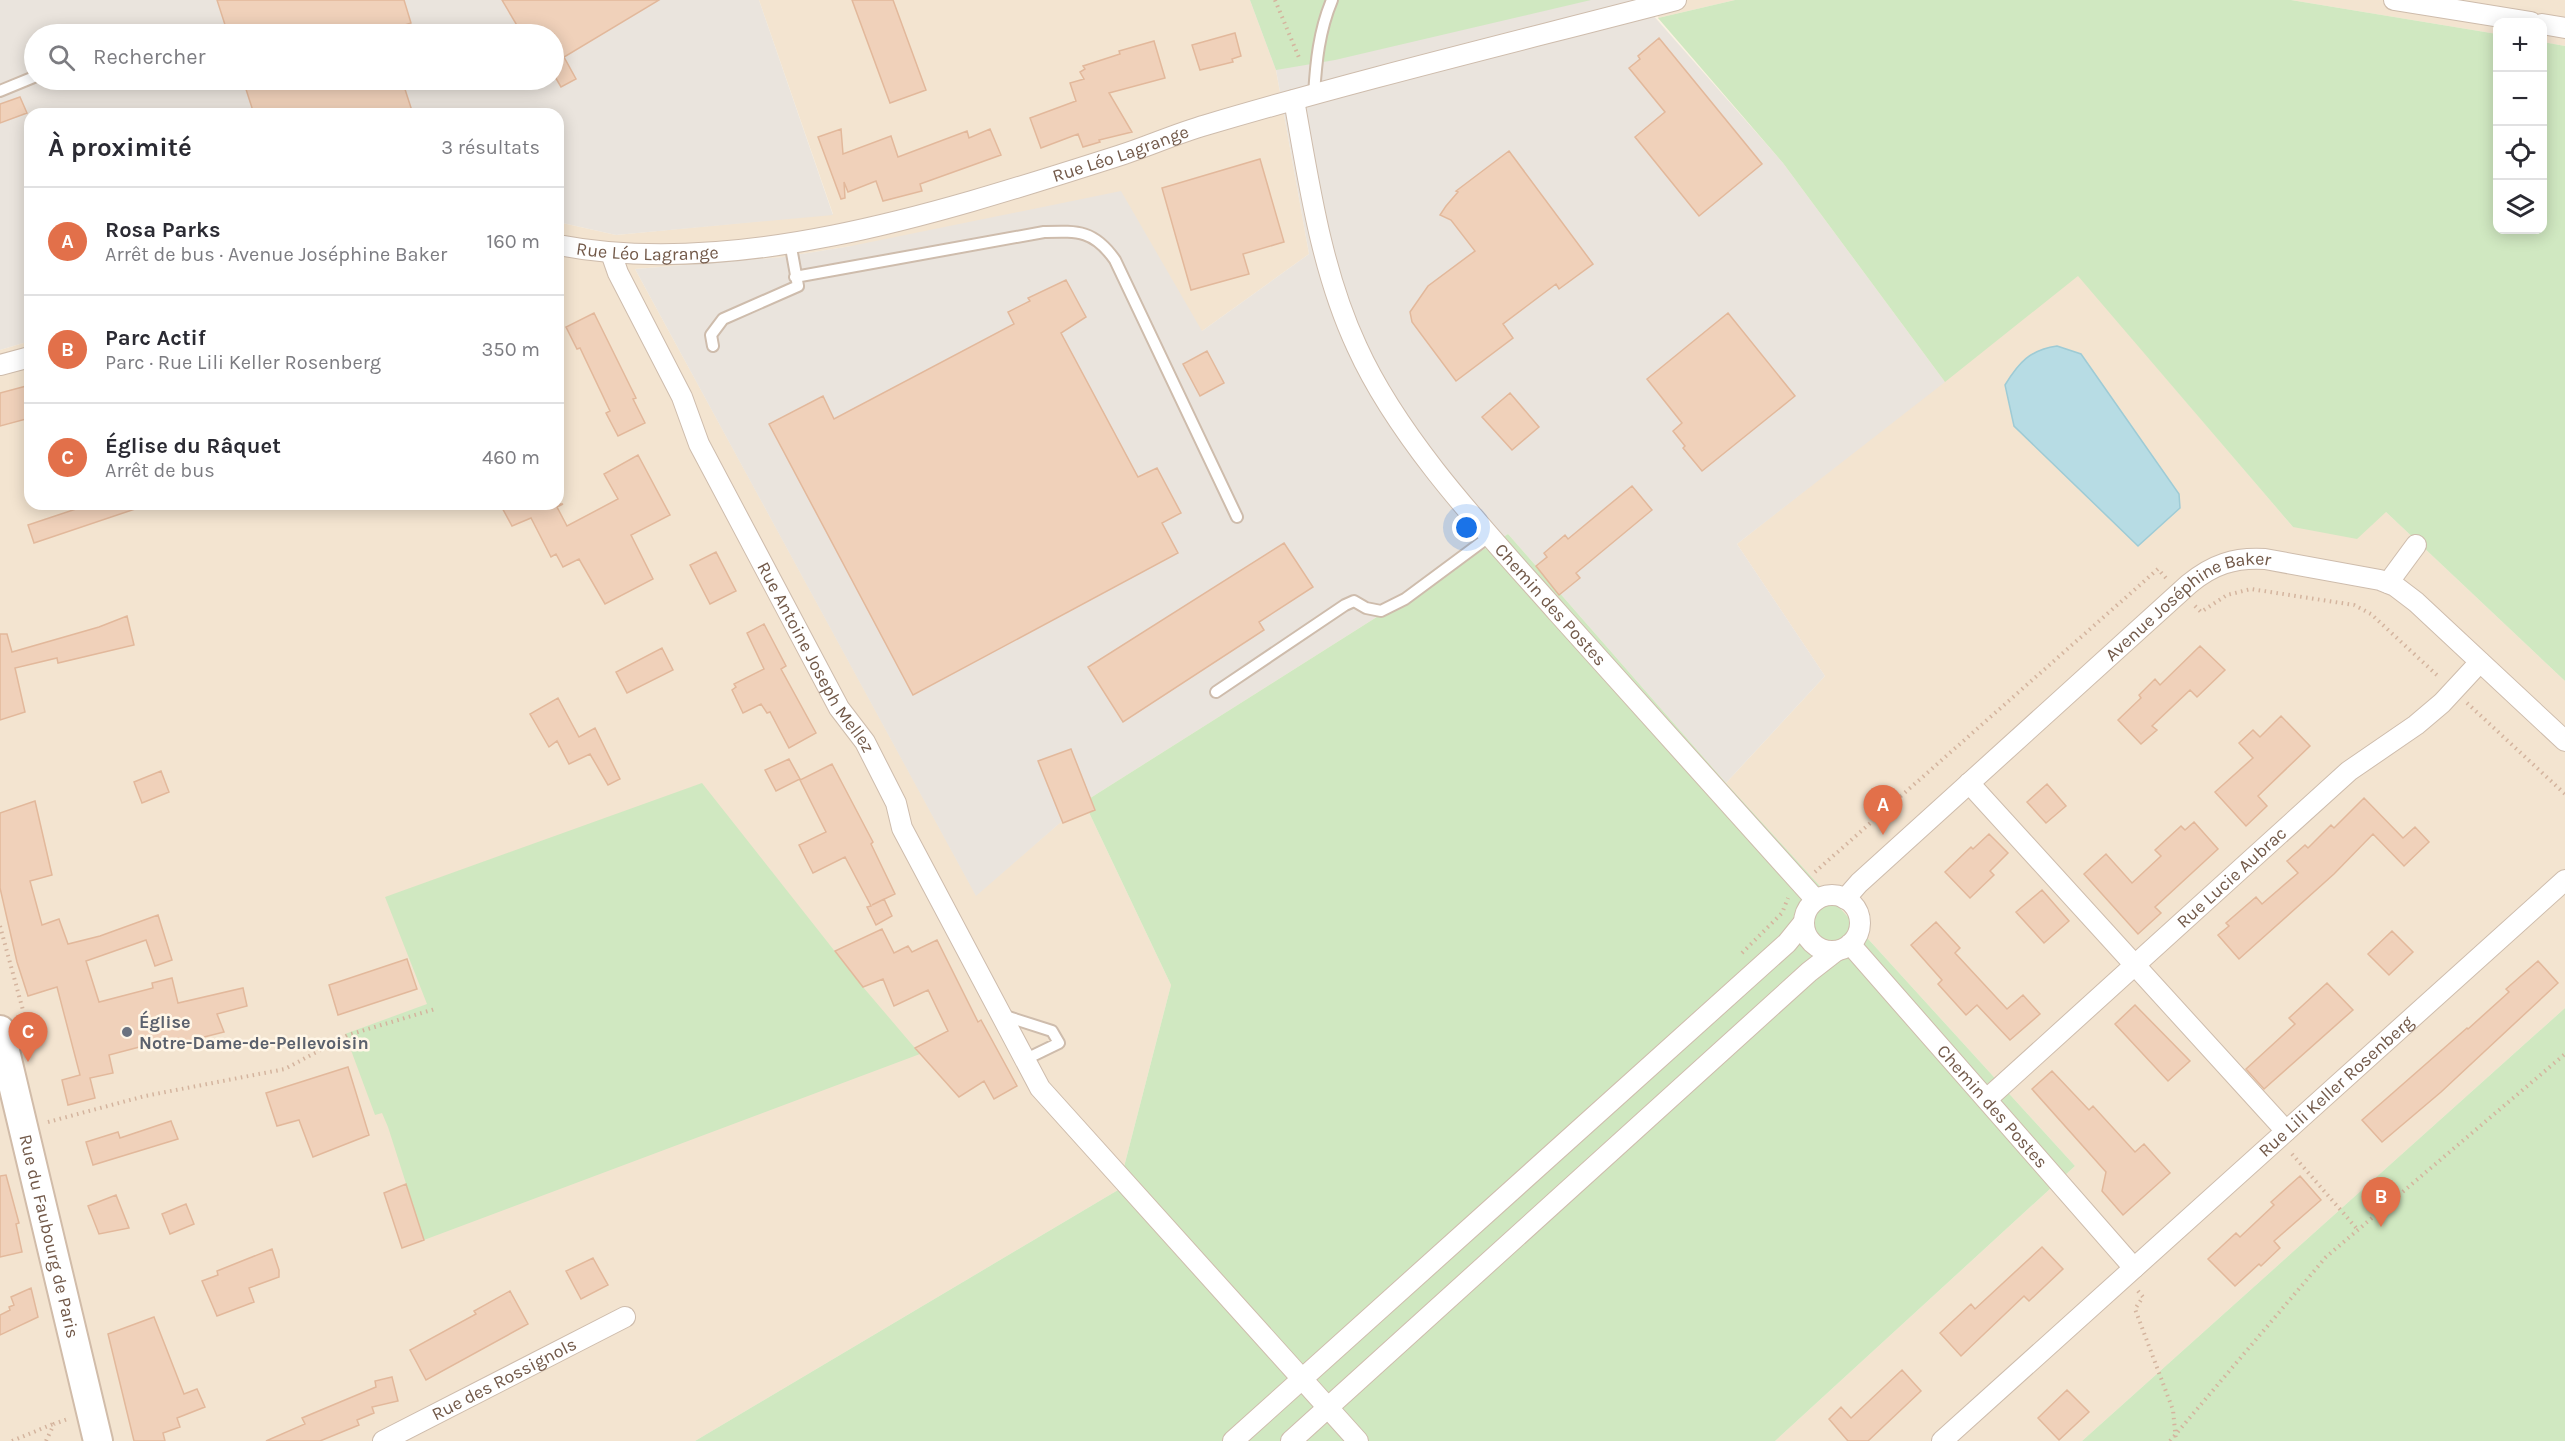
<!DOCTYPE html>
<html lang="fr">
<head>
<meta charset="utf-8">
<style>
  :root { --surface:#fff; --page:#f7f7f7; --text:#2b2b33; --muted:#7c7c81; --line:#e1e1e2; --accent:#e2704a }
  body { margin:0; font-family:Karla,sans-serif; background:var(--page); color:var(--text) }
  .controls { position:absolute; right:18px; top:18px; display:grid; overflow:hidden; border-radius:12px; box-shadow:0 3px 15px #0003 }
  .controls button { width:54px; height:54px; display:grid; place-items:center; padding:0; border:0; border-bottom:2px solid var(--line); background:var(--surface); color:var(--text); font:30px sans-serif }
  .you { position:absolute; left:1467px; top:528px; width:21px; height:21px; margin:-15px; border:4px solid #fff; border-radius:50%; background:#1a73e8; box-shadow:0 0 0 9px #1a73e833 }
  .badge { display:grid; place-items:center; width:39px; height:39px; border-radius:50%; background:var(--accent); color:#fff; font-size:20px; font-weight:700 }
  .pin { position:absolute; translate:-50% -50px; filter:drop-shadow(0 2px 3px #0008) }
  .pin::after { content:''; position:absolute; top:32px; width:21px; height:18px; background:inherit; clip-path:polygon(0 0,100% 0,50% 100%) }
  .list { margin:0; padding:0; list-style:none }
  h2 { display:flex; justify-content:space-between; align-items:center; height:78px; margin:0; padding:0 24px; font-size:26px }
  h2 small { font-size:20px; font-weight:400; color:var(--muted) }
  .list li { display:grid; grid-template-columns:39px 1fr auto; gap:18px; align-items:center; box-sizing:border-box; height:108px; padding:0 24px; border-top:2px solid var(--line) }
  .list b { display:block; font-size:22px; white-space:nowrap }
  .list p { margin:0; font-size:20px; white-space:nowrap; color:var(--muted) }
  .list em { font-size:20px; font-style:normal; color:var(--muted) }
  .icon { flex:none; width:33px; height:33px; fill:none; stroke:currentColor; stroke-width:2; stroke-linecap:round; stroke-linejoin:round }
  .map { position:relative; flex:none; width:2565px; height:1441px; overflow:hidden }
  .search { position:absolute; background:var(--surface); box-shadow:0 3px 15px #0003; left:24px; top:24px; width:540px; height:66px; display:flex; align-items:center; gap:15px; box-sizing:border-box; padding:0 21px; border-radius:33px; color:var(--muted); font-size:22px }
  .panel { position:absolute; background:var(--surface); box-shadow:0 3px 15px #0003; left:24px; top:108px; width:540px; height:402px; border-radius:18px }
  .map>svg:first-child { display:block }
</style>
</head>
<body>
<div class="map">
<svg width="2565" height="1441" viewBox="0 0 2565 1441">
  <rect width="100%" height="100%" fill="#fbf2e2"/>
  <path fill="#f3e4d0" d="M 759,0 L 1250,0 L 1276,70 L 1309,254 L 1202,331 L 851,246 L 783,257 L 635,269 L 976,895 L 1084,802 L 1171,985 L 1118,1190 L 695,1441 L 0,1441 L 0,350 L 30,341 L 30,504 L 558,504 L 558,222 L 616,235 L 833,214 Z
    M 1661,0 L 1735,0 L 1658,18 Z
    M 2291,0 L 2565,0 L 2565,46 L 2543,42 L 2542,22 L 2498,22 L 2497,34 Z
    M 2078,275 L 2293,527 L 2385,511 L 2565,681 L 2565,1008 L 2082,1441 L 1775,1441 L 2075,1166 L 1726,783 L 1825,676 L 1737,544 Z"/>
  <path fill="#eae4dd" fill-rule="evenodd" d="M 0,0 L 759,0 L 833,215 L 616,235 L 558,222 L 558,114 L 30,114 L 30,341 L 0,350 ZM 34,34 L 554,34 L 554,80 L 34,80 Z
    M 1250,0 L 1655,0 L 1652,14 L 1783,163 L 1945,382 L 1737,544 L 1825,676 L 1726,783 L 1508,534 L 1084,802 L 976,896 L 635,269 L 783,257 L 851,246 L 1121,191 L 1202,331 L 1309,254 L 1276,70 Z"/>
  <path fill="#d0e8c1" d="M 1250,0 L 1591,0 L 1335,60 L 1276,70 Z
    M 1735,0 L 2291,0 L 2497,34 L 2498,230 L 2542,230 L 2543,42 L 2565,46 L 2565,681 L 2386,512 L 2357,539 L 2293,527 L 2078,276 L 1945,382 L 1783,163 L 1658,18 Z
    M 1508,534 L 1726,783 L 2075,1166 L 1775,1441 L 695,1441 L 1118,1190 L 1171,985 L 1084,802 Z
    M 702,783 L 863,987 L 920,1054 L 424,1240 L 388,1127 L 382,1113 L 375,1115 L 345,1034 L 427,1004 L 385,897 Z
    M 2565,1008 L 2565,1441 L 2082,1441 Z"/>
  <path fill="#b7dce4" stroke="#9ecbd5" stroke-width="1.5" d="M 2057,346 L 2081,354 L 2179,494 L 2180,508 L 2138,546 L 2014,426 L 2005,385 C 2019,362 2030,350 2057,346 Z"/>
  <path fill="#f0d1ba" stroke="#e2b89b" stroke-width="1.5" d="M 217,0 L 404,0 L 411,23 L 386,31 L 387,34 L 228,34 Z
    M 502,0 L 659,0 L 564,57 L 576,79 L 561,87 L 554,75 L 554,34 L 522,34 Z
    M 852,0 L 893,0 L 926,90 L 890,103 Z
    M 1235,33 L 1241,56 L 1232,59 L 1233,62 L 1200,70 L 1192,45 Z
    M 1659,38 L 1762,164 L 1699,216 L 1635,137 L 1665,112 L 1629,68 L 1640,59 L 1638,56 Z
    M 1154,41 L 1165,78 L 1109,93 L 1132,132 L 1099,140 L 1100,142 L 1083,147 L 1078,134 L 1041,148 L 1030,118 L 1076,101 L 1070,83 L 1084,79 L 1080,72 L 1085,69 L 1083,66 L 1120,54 L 1119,51 Z
    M 243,80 L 402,80 L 413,114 L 254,114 Z
    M 20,97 L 27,113 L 0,123 L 0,104 Z
    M 841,129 L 843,154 L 891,136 L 898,157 L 967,131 L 969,138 L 990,129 L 1001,155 L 920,184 L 922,191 L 883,201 L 876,181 L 848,192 L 844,182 L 845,198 L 841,199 L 818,137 Z
    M 1509,151 L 1593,264 L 1559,289 L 1556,284 L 1503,324 L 1513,338 L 1456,381 L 1412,322 L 1410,312 L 1428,286 L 1475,251 L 1451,220 L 1440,215 L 1446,206 L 1458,192 L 1456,191 Z
    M 1260,159 L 1284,242 L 1243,254 L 1249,274 L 1191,290 L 1162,188 Z
    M 1066,280 L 1086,317 L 1061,333 L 1138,477 L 1157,468 L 1181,513 L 1162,523 L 1178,553 L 913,695 L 769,424 L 823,396 L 834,419 L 1014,324 L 1008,312 L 1030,301 L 1028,298 Z
    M 594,313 L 636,398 L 633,399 L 645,423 L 618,436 L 606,413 L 610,411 L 580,348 L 577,349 L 566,327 Z
    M 1728,313 L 1795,396 L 1702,471 L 1683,448 L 1685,446 L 1673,431 L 1682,423 L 1647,379 Z
    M 1207,351 L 1224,383 L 1200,396 L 1183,364 Z
    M 30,385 L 30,418 L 0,426 L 0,393 Z
    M 1510,393 L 1539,427 L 1512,450 L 1482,417 Z
    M 638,455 L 670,515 L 631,535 L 653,579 L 605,604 L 579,559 L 563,567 L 556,554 L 551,557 L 531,518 L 512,526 L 500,504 L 563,504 L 557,507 L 567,526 L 618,499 L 604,474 Z
    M 1632,486 L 1652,510 L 1576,573 L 1580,578 L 1559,595 L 1536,566 L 1547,557 L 1544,553 L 1565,535 L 1568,539 Z
    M 91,504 L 140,504 L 141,507 L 34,543 L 28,525 Z
    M 1284,543 L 1313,587 L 1259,622 L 1264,630 L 1123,722 L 1088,667 Z
    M 716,552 L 736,591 L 710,604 L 690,565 Z
    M 127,616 L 134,645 L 58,663 L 57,658 L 15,668 L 25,712 L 0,720 L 0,634 L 7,634 L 12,652 L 99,627 Z
    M 764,624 L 786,666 L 781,669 L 816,733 L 789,748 L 770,712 L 767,713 L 761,704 L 743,713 L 732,690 L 736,687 L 734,684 L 764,669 L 747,633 Z
    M 2200,646 L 2225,670 L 2197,697 L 2190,690 L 2152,726 L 2157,730 L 2141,744 L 2118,720 L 2141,698 L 2139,695 L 2155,679 L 2160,685 Z
    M 662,648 L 673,670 L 627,693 L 616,672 Z
    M 558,698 L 579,737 L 595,728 L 620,779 L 608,785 L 590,754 L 569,764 L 557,741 L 549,747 L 530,714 Z
    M 2281,716 L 2310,746 L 2258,796 L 2267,806 L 2246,826 L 2215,792 L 2253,758 L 2239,743 L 2253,730 L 2260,737 Z
    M 1071,749 L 1095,810 L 1063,823 L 1038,761 Z
    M 789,759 L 800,779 L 776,791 L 765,770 Z
    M 832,764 L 873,842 L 871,844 L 895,894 L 872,905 L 884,899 L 892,916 L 876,925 L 867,907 L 871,906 L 845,857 L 813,873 L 799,845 L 826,832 L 800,780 Z
    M 161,771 L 169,792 L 142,803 L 134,782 Z
    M 2047,784 L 2066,806 L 2046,823 L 2027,802 Z
    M 2364,798 L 2403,838 L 2415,827 L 2429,842 L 2404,866 L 2373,834 L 2334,874 L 2239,959 L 2218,935 L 2229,926 L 2226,923 L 2256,897 L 2262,904 L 2298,873 L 2287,861 L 2305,845 L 2308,848 L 2331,825 L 2334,828 Z
    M 35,801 L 52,875 L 30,881 L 42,925 L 59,919 L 68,944 L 100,936 L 158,915 L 172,960 L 155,966 L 146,940 L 86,961 L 99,1002 L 153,988 L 152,983 L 172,978 L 178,1003 L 243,988 L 247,1006 L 217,1014 L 224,1032 L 168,1046 L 166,1040 L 109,1055 L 113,1073 L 90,1078 L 95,1098 L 68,1105 L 62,1080 L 80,1075 L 57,987 L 28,996 L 17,962 L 0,888 L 0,813 Z
    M 2194,822 L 2218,849 L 2155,907 L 2161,913 L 2138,934 L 2084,874 L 2106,854 L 2132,883 L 2161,856 L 2155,850 L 2181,826 L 2185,830 Z
    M 1989,834 L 2008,853 L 1990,871 L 1994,875 L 1970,898 L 1945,872 L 1971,847 L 1973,849 Z
    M 2042,890 L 2069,921 L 2044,943 L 2016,912 Z
    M 1936,922 L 1960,948 L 1955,953 L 2007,1009 L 2023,995 L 2040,1014 L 2010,1040 L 1977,1005 L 1966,1015 L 1938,984 L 1942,980 L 1911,945 Z
    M 882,929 L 894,953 L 908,946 L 912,952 L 937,940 L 978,1022 L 981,1020 L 1017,1086 L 994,1099 L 984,1081 L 959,1097 L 915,1048 L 948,1031 L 928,990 L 894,1006 L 883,979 L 863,987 L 835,951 Z
    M 2392,931 L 2413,952 L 2389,975 L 2368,954 Z
    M 407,959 L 417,989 L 338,1015 L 329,985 Z
    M 2538,961 L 2558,983 L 2441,1092 L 2382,1142 L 2362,1120 L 2467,1028 L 2468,1029 L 2509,992 L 2506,989 Z
    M 2327,983 L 2353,1010 L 2264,1089 L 2246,1069 L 2295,1024 L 2289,1018 Z
    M 2135,1005 L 2190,1061 L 2168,1081 L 2115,1024 Z
    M 348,1067 L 369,1135 L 313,1157 L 299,1120 L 277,1126 L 266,1093 Z
    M 2052,1071 L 2089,1110 L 2093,1106 L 2135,1152 L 2144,1144 L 2170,1173 L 2123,1215 L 2102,1191 L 2106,1172 L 2032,1089 Z
    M 171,1121 L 178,1139 L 93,1165 L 86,1142 L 118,1132 L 120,1138 Z
    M 6,1175 L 19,1223 L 16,1224 L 22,1252 L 0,1257 L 0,1176 Z
    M 2300,1176 L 2321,1200 L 2274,1241 L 2280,1248 L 2261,1266 L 2259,1264 L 2235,1286 L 2208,1259 L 2236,1233 L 2240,1237 L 2274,1205 L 2271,1202 Z
    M 406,1184 L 424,1240 L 402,1248 L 384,1193 Z
    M 116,1195 L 129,1228 L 99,1234 L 88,1206 Z
    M 186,1204 L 194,1224 L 170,1234 L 162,1214 Z
    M 2042,1247 L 2063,1269 L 2029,1301 L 2024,1296 L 1961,1356 L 1940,1333 L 1971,1304 L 1975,1309 Z
    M 272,1249 L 279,1270 L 279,1277 L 249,1288 L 254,1302 L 217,1316 L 202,1281 L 218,1275 L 217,1271 Z
    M 593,1258 L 608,1285 L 581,1299 L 566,1271 Z
    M 31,1288 L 38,1317 L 0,1335 L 0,1315 L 10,1310 L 9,1307 L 14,1305 L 11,1297 Z
    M 510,1291 L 528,1324 L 426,1380 L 410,1350 L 476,1314 L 474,1311 Z
    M 154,1317 L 184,1394 L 197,1389 L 205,1407 L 177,1418 L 180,1427 L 163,1433 L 165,1441 L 134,1441 L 108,1334 Z
    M 1902,1370 L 1921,1391 L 1868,1441 L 1848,1441 L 1829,1419 L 1841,1407 L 1851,1418 Z
    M 392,1377 L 398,1401 L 372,1407 L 374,1413 L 357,1420 L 359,1425 L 320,1441 L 266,1441 L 305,1424 L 302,1418 L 376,1387 L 375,1381 Z
    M 2067,1390 L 2089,1412 L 2059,1440 L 2038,1418 Z"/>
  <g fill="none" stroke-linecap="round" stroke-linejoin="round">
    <g stroke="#cebcac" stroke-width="14">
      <path id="service" d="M 0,91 L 34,77
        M 1314,95 C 1316,62 1319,31 1332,0
        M 795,277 L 1044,232 C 1078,231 1094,230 1115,260 L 1237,517
        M 713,346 L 711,335 L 723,319 L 798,286 L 790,242
        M 1216,692 L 1345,605 L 1354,601 L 1366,608 L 1381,611 L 1405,599 L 1490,536
        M 1002,1015 L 1052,1031 L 1059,1043 L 1024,1060"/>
    </g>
    <g stroke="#cebcac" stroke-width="22">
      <g id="minor">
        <path d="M 2394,0 L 2531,22"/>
        <path d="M 2542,24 L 2565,28"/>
        <path id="s1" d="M 1294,100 C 1309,183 1321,270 1357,347 C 1400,442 1488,534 1557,612 C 1644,708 1730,804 1816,900"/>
        <path id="s2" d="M 558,245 C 740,280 951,209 1124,154 C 1151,145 1178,133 1206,125 C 1361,79 1519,41 1676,0"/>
        <path id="s3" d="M 611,253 L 618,273 L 682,397 L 699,444 L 839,708 L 865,742 L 896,803 L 902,828 L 1040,1088 L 1358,1441"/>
        <path d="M 0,365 L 30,357"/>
        <path d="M 2388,583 L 2416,545"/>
        <path d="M 1969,783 L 2286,1131"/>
        <circle cx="1832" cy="923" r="28"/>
        <path id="s4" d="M 1845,899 L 1859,883 L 2189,584 C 2212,565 2234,557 2265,559 L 2380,580 L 2395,586 L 2416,602 L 2565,741"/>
        <path id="s5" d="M 1850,944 L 2134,1268"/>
        <path id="s6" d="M 1987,1099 L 2349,771 L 2416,725 L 2442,703 L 2480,662"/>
        <path id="s7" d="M 383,1441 L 625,1317"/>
        <path d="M 1233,1441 L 1787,943 L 1804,922"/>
        <path d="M 1291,1441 L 1809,972 L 1836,951"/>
        <path id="s8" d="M 1942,1441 L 2565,880"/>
      </g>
    </g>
    <g stroke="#d1bca9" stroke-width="32">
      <g id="secondary">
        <path id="s9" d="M 0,1030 L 98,1441"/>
      </g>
    </g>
    <path stroke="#d4b49e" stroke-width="4" stroke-dasharray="1.5 4.5" stroke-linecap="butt" d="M 1275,0 L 1300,60
      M 2195,606 L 2201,612 L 2227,595 L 2251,589 L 2354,605 L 2371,614 L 2439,677
      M 2467,703 L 2565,794
      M 1815,872 L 2158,569 L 2166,578
      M 0,926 L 27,1025
      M 1742,953 L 1782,913 L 1788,898
      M 48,1122 L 145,1096 L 285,1069 L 348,1035 L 435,1009
      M 2292,1154 L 2358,1230
      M 2138,1291 L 2143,1297 L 2135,1309 L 2173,1410 L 2176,1441
      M 12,1441 L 53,1424
      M 46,1441 L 54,1424 L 68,1419
      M 2170,1441 L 2326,1257 L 2565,1054"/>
    <use href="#service" stroke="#fff" stroke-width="10"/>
    <use href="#minor" stroke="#fff" stroke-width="20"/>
    <use href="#secondary" stroke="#fff" stroke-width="28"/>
  </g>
  <circle fill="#6b7280" stroke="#fff6e7" stroke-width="2" cx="127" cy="1032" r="6"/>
  <g text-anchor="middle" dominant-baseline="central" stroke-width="5" stroke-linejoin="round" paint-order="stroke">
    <g font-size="18" fill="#725949" stroke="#fff6e7">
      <text stroke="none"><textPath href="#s2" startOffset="576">Rue Léo Lagrange</textPath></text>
      <text stroke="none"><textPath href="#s2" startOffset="90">Rue Léo Lagrange</textPath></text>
      <text stroke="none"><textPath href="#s1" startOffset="579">Chemin des Postes</textPath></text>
      <text stroke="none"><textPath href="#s4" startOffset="456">Avenue Joséphine Baker</textPath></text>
      <text stroke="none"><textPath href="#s3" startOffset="454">Rue Antoine Joseph Mellez</textPath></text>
      <text stroke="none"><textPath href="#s6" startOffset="330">Rue Lucie Aubrac</textPath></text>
      <text stroke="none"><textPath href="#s8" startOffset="530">Rue Lili Keller Rosenberg</textPath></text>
      <text stroke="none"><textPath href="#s5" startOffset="216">Chemin des Postes</textPath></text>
      <text stroke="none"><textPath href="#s9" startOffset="212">Rue du Faubourg de Paris</textPath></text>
      <text stroke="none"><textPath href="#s7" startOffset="136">Rue des Rossignols</textPath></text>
    </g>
    <g font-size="18" font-weight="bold" fill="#5b616d" stroke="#fff6e7" text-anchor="start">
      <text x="139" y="1022">Église<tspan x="139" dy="21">Notre-Dame-de-Pellevoisin</tspan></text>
    </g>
  </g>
</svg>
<div class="controls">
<button>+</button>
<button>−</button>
<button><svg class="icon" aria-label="locate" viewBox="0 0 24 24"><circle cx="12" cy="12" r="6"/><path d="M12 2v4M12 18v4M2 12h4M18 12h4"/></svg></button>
<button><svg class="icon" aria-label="layers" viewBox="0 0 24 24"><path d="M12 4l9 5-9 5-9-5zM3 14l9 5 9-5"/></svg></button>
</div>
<div class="you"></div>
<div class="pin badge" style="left:1883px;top:835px">A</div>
<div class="pin badge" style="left:2381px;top:1227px">B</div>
<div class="pin badge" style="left:28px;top:1062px">C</div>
<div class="search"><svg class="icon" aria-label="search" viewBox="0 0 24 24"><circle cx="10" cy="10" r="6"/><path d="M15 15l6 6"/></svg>Rechercher</div>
<section class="panel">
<h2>À proximité<small>3 résultats</small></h2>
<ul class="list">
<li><span class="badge">A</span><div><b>Rosa Parks</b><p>Arrêt de bus · Avenue Joséphine Baker</p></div><em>160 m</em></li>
<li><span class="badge">B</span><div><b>Parc Actif</b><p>Parc · Rue Lili Keller Rosenberg</p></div><em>350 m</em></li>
<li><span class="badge">C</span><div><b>Église du Râquet</b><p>Arrêt de bus</p></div><em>460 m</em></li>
</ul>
</section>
</div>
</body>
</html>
